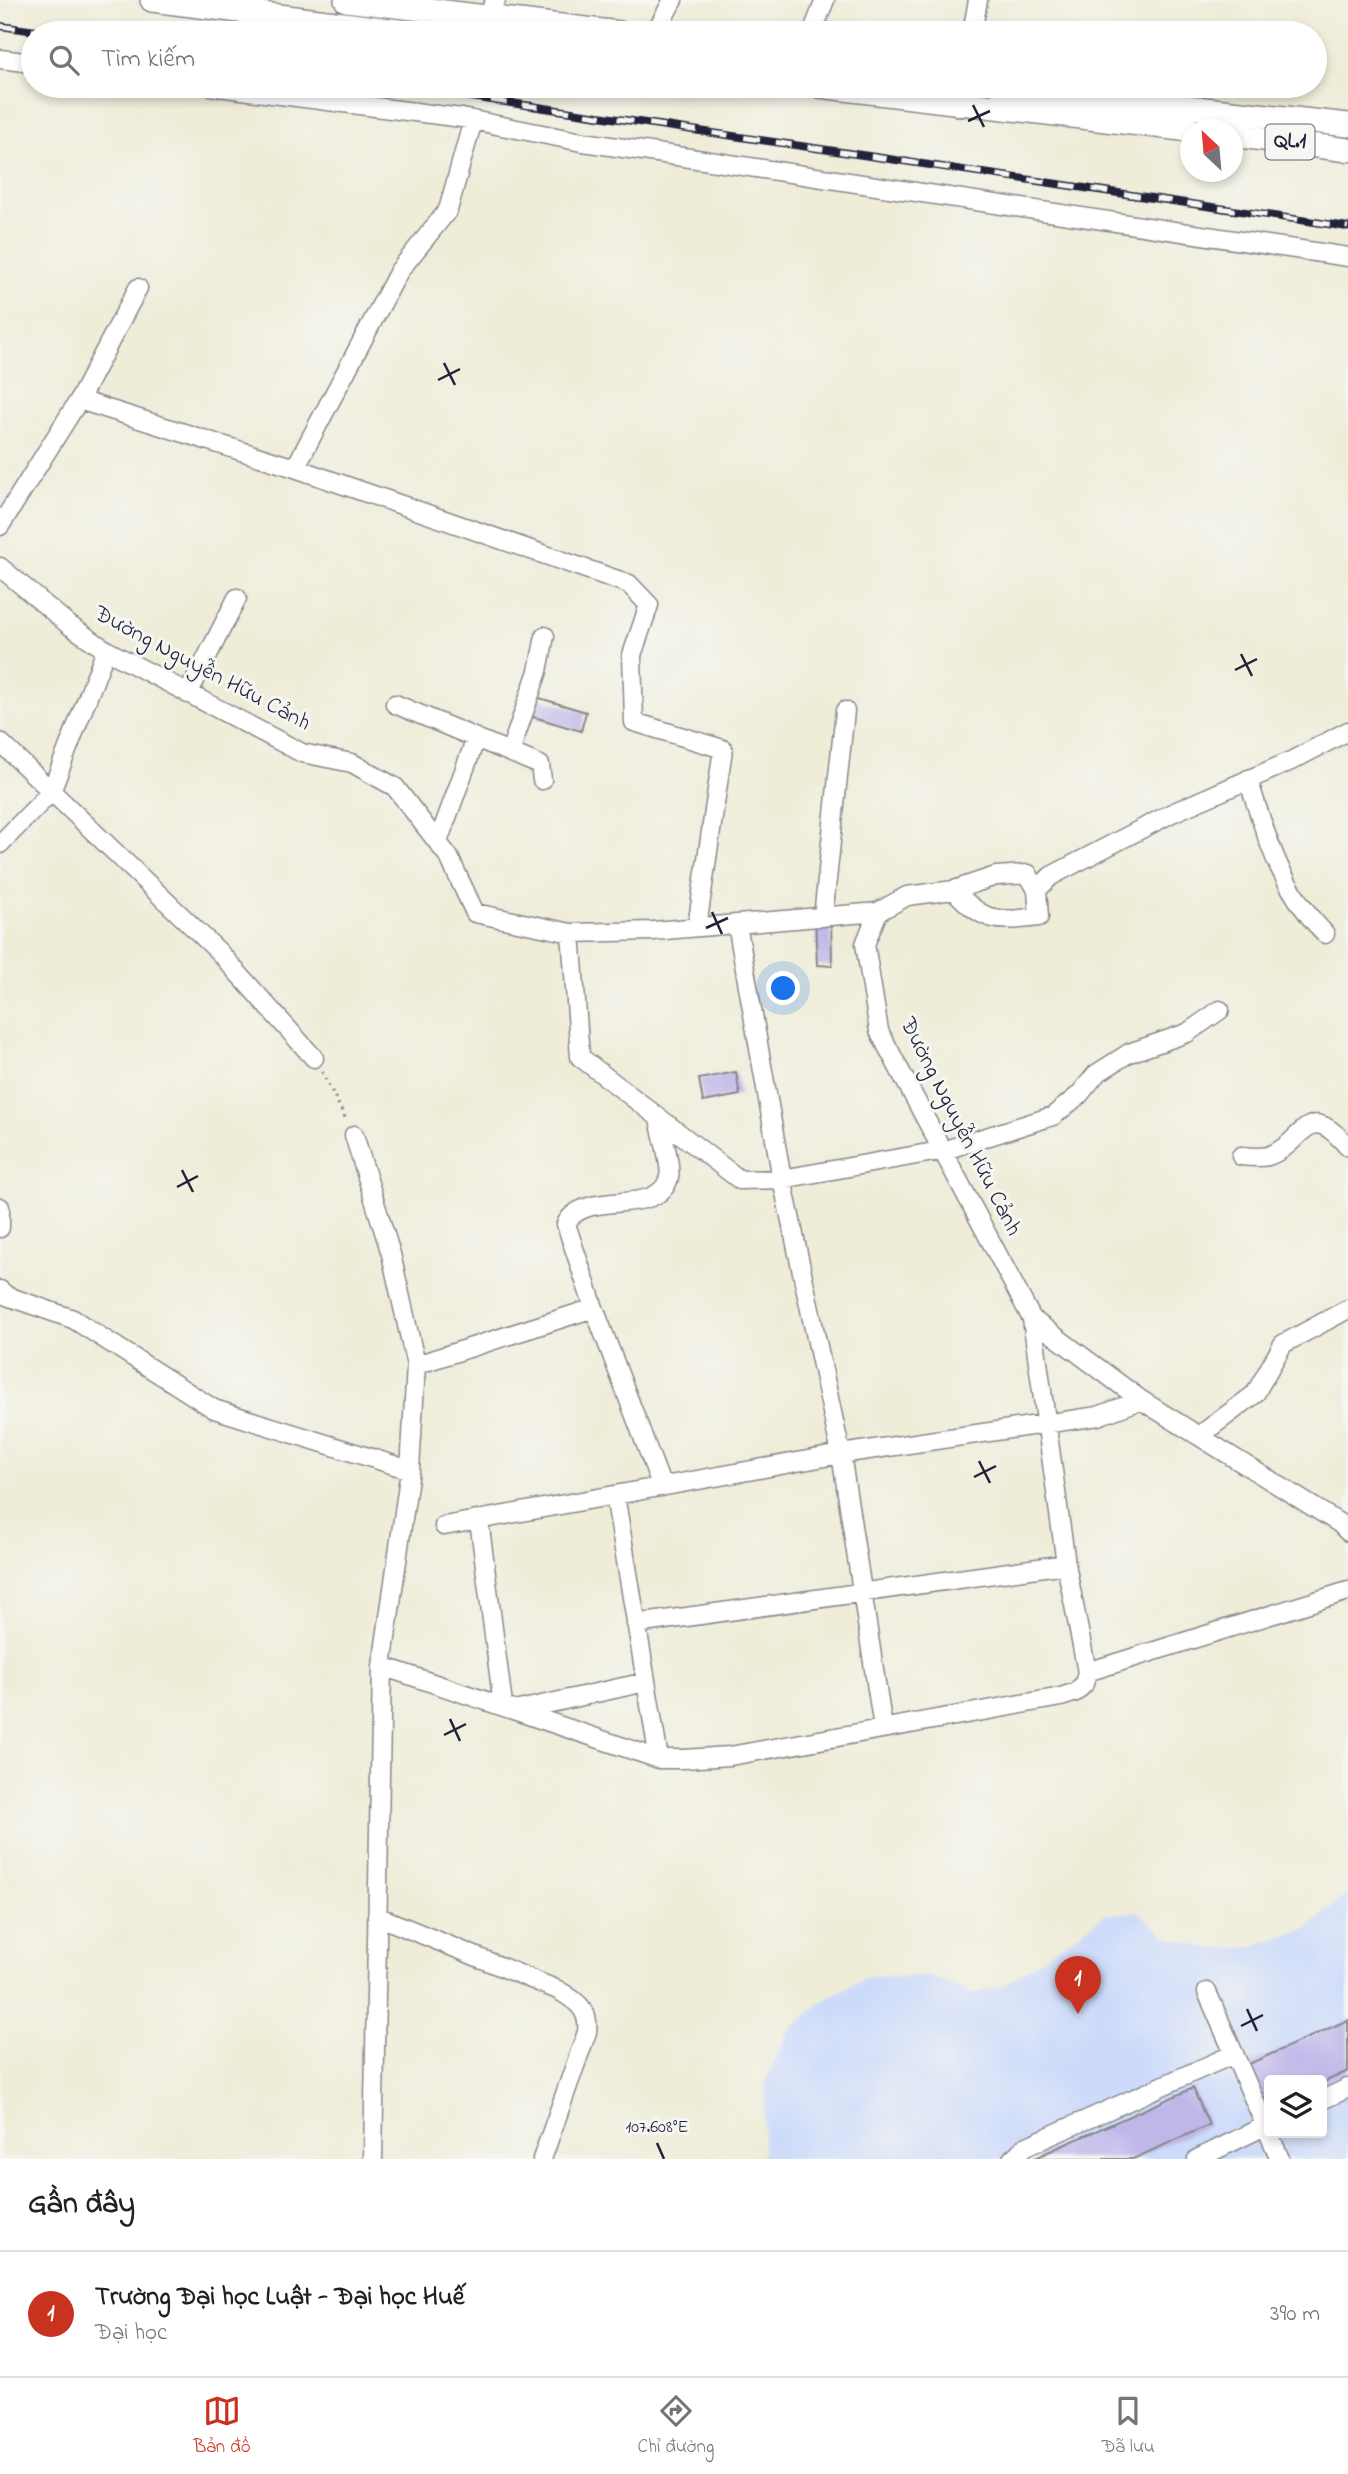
<!DOCTYPE html>
<html lang="vi">
<head>
<meta charset="utf-8">
<style>
  :root { --surface:#fff; --page:#f6f6f6; --text:#202124; --muted:#757577; --line:#e0e0e0; --accent:#c8321e }
  body { margin:0; font-family:"Indie Flower",sans-serif; background:var(--page); color:var(--text) }
  .controls { position:absolute; right:21px; bottom:21px; display:grid; overflow:hidden; border-radius:7px; box-shadow:0 4px 10px #0003 }
  .controls button { width:63px; height:63px; display:grid; place-items:center; padding:0; border:0; border-bottom:2px solid var(--line); background:var(--surface); color:var(--text); font:35px sans-serif }
  .compass { position:absolute; left:1180px; top:119px; width:63px; height:63px; border-radius:50%; background:var(--surface); box-shadow:0 4px 10px #0003; rotate:334deg }
  .you { position:absolute; left:784px; top:989px; width:24px; height:24px; margin:-18px; border:5px solid #fff; border-radius:50%; background:#1a73e8; box-shadow:0 0 0 10px #1a73e833 }
  .badge { display:grid; place-items:center; width:46px; height:46px; border-radius:50%; background:var(--accent); color:#fff; font-size:23px; font-weight:700 }
  .pin { position:absolute; translate:-50% -58px; filter:drop-shadow(0 2px 4px #0008) }
  .pin::after { content:''; position:absolute; top:37px; width:24px; height:21px; background:inherit; clip-path:polygon(0 0,100% 0,50% 100%) }
  .list { margin:0; padding:0; list-style:none }
  h2 { display:flex; justify-content:space-between; align-items:center; height:91px; margin:0; padding:0 28px; font-size:30px }
  h2 small { font-size:23px; font-weight:400; color:var(--muted) }
  .list li { display:grid; grid-template-columns:46px 1fr auto; gap:21px; align-items:center; box-sizing:border-box; height:126px; padding:0 28px; border-top:2px solid var(--line) }
  .list b { display:block; font-size:26px; white-space:nowrap }
  .list p { margin:0; font-size:23px; white-space:nowrap; color:var(--muted) }
  .list em { font-size:23px; font-style:normal; color:var(--muted) }
  .icon { flex:none; width:38px; height:38px; fill:none; stroke:currentColor; stroke-width:2; stroke-linecap:round; stroke-linejoin:round }
  .map { position:relative; flex:none; width:1348px; height:2159px; overflow:hidden }
  .search { position:absolute; background:var(--surface); box-shadow:0 4px 10px #0003; left:21px; right:21px; top:21px; height:77px; display:flex; align-items:center; gap:18px; box-sizing:border-box; padding:0 24px; border-radius:38px; color:var(--muted); font-size:26px }
  .sheet { height:217px; background:var(--surface) }
  nav { display:flex; justify-content:space-around; align-items:center; box-sizing:border-box; height:98px; border-top:2px solid var(--line); background:var(--surface); font-size:19px; color:var(--muted) }
  nav a { display:grid; justify-items:center; gap:4px }
  nav .on { color:var(--accent) }
  .map>svg:first-child { display:block }
</style>
</head>
<body>
<div class="map">
<svg width="1348" height="2159" viewBox="0 0 1348 2159">
  <rect width="100%" height="100%" fill="#f6f6f2"/>
  <filter id="ink" filterUnits="userSpaceOnUse"><feTurbulence type="fractalNoise" baseFrequency=".0143" numOctaves="2"/><feDisplacementMap in="SourceGraphic" scale="14" xChannelSelector="R" yChannelSelector="G"/><feConvolveMatrix kernelMatrix="1 2 1 2 8 2 1 2 1" color-interpolation-filters="sRGB"/></filter>
  <filter id="wash" filterUnits="userSpaceOnUse"><feTurbulence type="fractalNoise" baseFrequency=".00686" numOctaves="4" result="noise"/><feDisplacementMap in="SourceGraphic" scale="28" xChannelSelector="R" yChannelSelector="G"/><feGaussianBlur stdDeviation="1.57" result="paint"/><feColorMatrix in="noise" values="0 0 0 0 0 0 0 0 0 0 0 0 0 0 0 0 0 1.4 0 .05"/><feComposite in="paint" operator="in"/></filter>
  <g filter="url(#wash)">
    <rect width="100%" height="100%" fill="#efecd8"/>
    <path fill="#cddbfa" fill-rule="evenodd" d="M 1348,1894 L 1348,2159 L 762,2159 L 766,2080 L 789,2030 L 828,1997 L 870,1976 L 931,1977 L 974,1994 L 1005,1985 L 1104,1915 L 1138,1911 L 1167,1937 L 1208,1948 L 1246,1948 L 1307,1929 ZM 1269,2080 L 1322,2080 L 1322,2133 L 1269,2133 Z"/>
    <g id="blocks">
      <path fill="#c0b7e9" d="M 526,694 L 586,712 L 581,731 L 520,713 Z
        M 815,916 L 831,916 L 832,966 L 817,965 Z
        M 736,1072 L 740,1095 L 703,1102 L 699,1079 Z
        M 1348,2020 L 1348,2071 L 1322,2083 L 1269,2080 L 1269,2106 L 1261,2110 L 1242,2067 Z
        M 1193,2088 L 1209,2125 L 1133,2159 L 1032,2159 Z"/>
    </g>
  </g>
  <g filter="url(#ink)">
    <use href="#blocks" fill-opacity="0" stroke="#88878a" stroke-width="2"/>
    <g fill="none" stroke-linecap="round" stroke-linejoin="round">
      <g stroke="#88878a" stroke-width="21">
        <path id="minor" d="M 487,16 L 496,0
          M 655,33 L 673,0
          M 812,33 L 825,0
          M 972,33 L 978,0
          M 0,59 L 33,63
          M 210,86 L 462,118 L 577,141 L 1348,257
          M 79,400 L 295,468 L 629,584 L 649,605 L 632,655 L 634,722 L 723,749 L 697,927
          M 295,468 L 399,271 L 448,210 L 473,120
          M 0,526 L 79,400 L 138,288
          M 0,567 L 69,625 L 106,650 L 302,753 L 352,763 L 395,787 L 449,857 L 475,913 L 571,933 L 653,931 L 878,912 L 907,896 L 954,890 C 984,923 997,922 1039,917 L 1037,890 L 1051,876 L 1172,813 L 1291,761 L 1348,731
          M 188,694 L 237,598
          M 395,704 L 540,765 L 542,780
          M 0,742 L 219,952 L 314,1058
          M 510,752 L 538,671 L 545,636
          M 1248,779 C 1267,839 1280,887 1325,934
          M 438,842 L 476,738
          M 0,844 L 51,792 L 106,650
          M 954,890 L 996,876 L 1028,874 L 1037,890
          M 878,912 L 865,944 L 879,1031 L 1032,1319 L 1141,1400 L 1339,1523 L 1348,1532
          M 823,917 L 845,711
          M 737,924 L 782,1179 L 841,1454 L 883,1728
          M 571,933 L 580,1057 L 740,1180 L 782,1179 L 945,1150 L 1053,1116 L 1079,1095 L 1096,1074 L 1129,1053 L 1187,1033 L 1220,1010
          M 659,1118 C 661,1132 672,1165 669,1177 C 659,1219 585,1187 566,1224 L 594,1308 L 662,1487
          M 354,1135 L 391,1254 L 416,1365 L 410,1470 L 382,1666 L 373,2159
          M 1241,1156 C 1250,1157 1260,1158 1268,1156 C 1306,1143 1305,1097 1348,1147
          M 0,1207 L 0,1228
          M 0,1290 L 7,1296 L 73,1319 L 214,1409 L 410,1470
          M 416,1365 L 594,1308
          M 1199,1436 L 1255,1394 L 1283,1344 L 1348,1309
          M 615,1495 L 659,1759
          M 479,1520 L 503,1705
          M 444,1526 L 841,1454 L 1098,1416 L 1141,1400
          M 636,1624 L 1066,1564
          M 382,1666 L 659,1759 L 683,1759 L 730,1756 L 1061,1697 L 1076,1692 L 1084,1684 L 1087,1672 L 1066,1564 L 1032,1319
          M 1087,1672 L 1348,1591
          M 519,1710 L 646,1682
          M 377,1916 L 558,1990 C 575,2000 590,2009 587,2032 L 542,2159
          M 1207,1992 L 1280,2159
          M 1322,2100 L 1348,2088
          M 1012,2159 L 1025,2147 L 1234,2054
          M 1197,2159 L 1269,2124"/>
      </g>
      <g stroke="#88878a" stroke-width="26">
        <path id="major" d="M 152,0 L 415,33
          M 346,0 L 619,33
          M 819,86 L 1190,130
          M 1000,86 L 1348,125
          M 1232,135 L 1348,150"/>
      </g>
      <g stroke="#88878a" stroke-width="30">
        <path id="highway" d="M 961,103 L 964,86"/>
      </g>
      <path stroke="#88878a" stroke-width="3.5" stroke-dasharray="2 5" stroke-linecap="butt" d="M 322,1072 L 347,1121"/>
      <use href="#minor" stroke="#fff" stroke-width="18"/>
      <use href="#major" stroke="#fff" stroke-width="23"/>
      <use href="#highway" stroke="#fff" stroke-width="26"/>
      <g stroke="#22223b" stroke-width="8">
        <path id="rail" d="M 0,26 L 50,33
          M 396,86 L 1348,227"/>
      </g>
      <use href="#rail" stroke="#f6f6f2" stroke-width="5" stroke-dasharray="16" stroke-linecap="butt"/>
    </g>
  </g>
  <path fill="none" stroke="#22223b" stroke-width="2.5" d="M 973,105 L 984,127M 968,121 L 990,111M 444,363 L 455,385M 438,380 L 460,369M 1241,654 L 1252,676M 1235,670 L 1257,659M 712,912 L 722,934M 706,928 L 728,918M 182,1170 L 193,1192M 177,1187 L 198,1176M 979,1461 L 990,1483M 974,1477 L 996,1466M 450,1719 L 460,1741M 444,1735 L 466,1724M 1247,2009 L 1257,2031M 1241,2026 L 1263,2015M 657,2143 L 664,2159"/>
  <g text-anchor="middle" dominant-baseline="central" stroke-width="6" stroke-linejoin="round" paint-order="stroke">
    <rect fill="#f6f6f2" stroke="#626272" stroke-width="2" x="1265.5" y="124.5" width="49" height="35" rx="5"/>
    <g font-size="21" font-weight="bold" fill="#22223b">
      <text x="1290" y="142">QL.1</text>
    </g>
    <g font-size="23" fill="#22223b" stroke="#f6f6f2">
      <text transform="translate(202 669) rotate(28)">Đường Nguyễn Hữu Cảnh</text>
      <text transform="translate(960 1127) rotate(63)">Đường Nguyễn Hữu Cảnh</text>
    </g>
  </g>
  <g font-size="18" text-anchor="middle" fill="#22223b" stroke="#f6f6f2" stroke-width="6" stroke-linejoin="round" paint-order="stroke">
    <text x="657" y="2132">107.608°E</text>
  </g>
</svg>
<div class="controls">
<button><svg class="icon" aria-label="layers" viewBox="0 0 24 24"><path d="M12 4l9 5-9 5-9-5zM3 14l9 5 9-5"/></svg></button>
</div>
<svg class="compass" viewBox="-18 -18 36 36"><path d="M0-13l5 13h-10z" fill="#e53935"/><path d="M0 13l5-13h-10z" fill="#757577"/></svg>
<div class="you"></div>
<div class="pin badge" style="left:1078px;top:2014px">1</div>
<div class="search"><svg class="icon" aria-label="search" viewBox="0 0 24 24"><circle cx="10" cy="10" r="6"/><path d="M15 15l6 6"/></svg>Tìm kiếm</div>
</div>
<section class="sheet">
<h2>Gần đây<small></small></h2>
<ul class="list">
<li><span class="badge">1</span><div><b>Trường Đại học Luật - Đại học Huế</b><p>Đại học</p></div><em>390 m</em></li>
</ul>
</section>
<nav>
<a class="on"><svg class="icon" aria-label="map" viewBox="0 0 24 24"><path d="M3 6l6-2 6 2 6-2v14l-6 2-6-2-6 2zM9 4v14M15 6v14"/></svg>Bản đồ</a>
<a><svg class="icon" aria-label="directions" viewBox="0 0 24 24"><path d="M12 3l9 9-9 9-9-9zM9 14v-3h6M13 9l2 2-2 2"/></svg>Chỉ đường</a>
<a><svg class="icon" aria-label="saved" viewBox="0 0 24 24"><path d="M7 4h10v16l-5-4-5 4z"/></svg>Đã lưu</a>
</nav>
</body>
</html>
